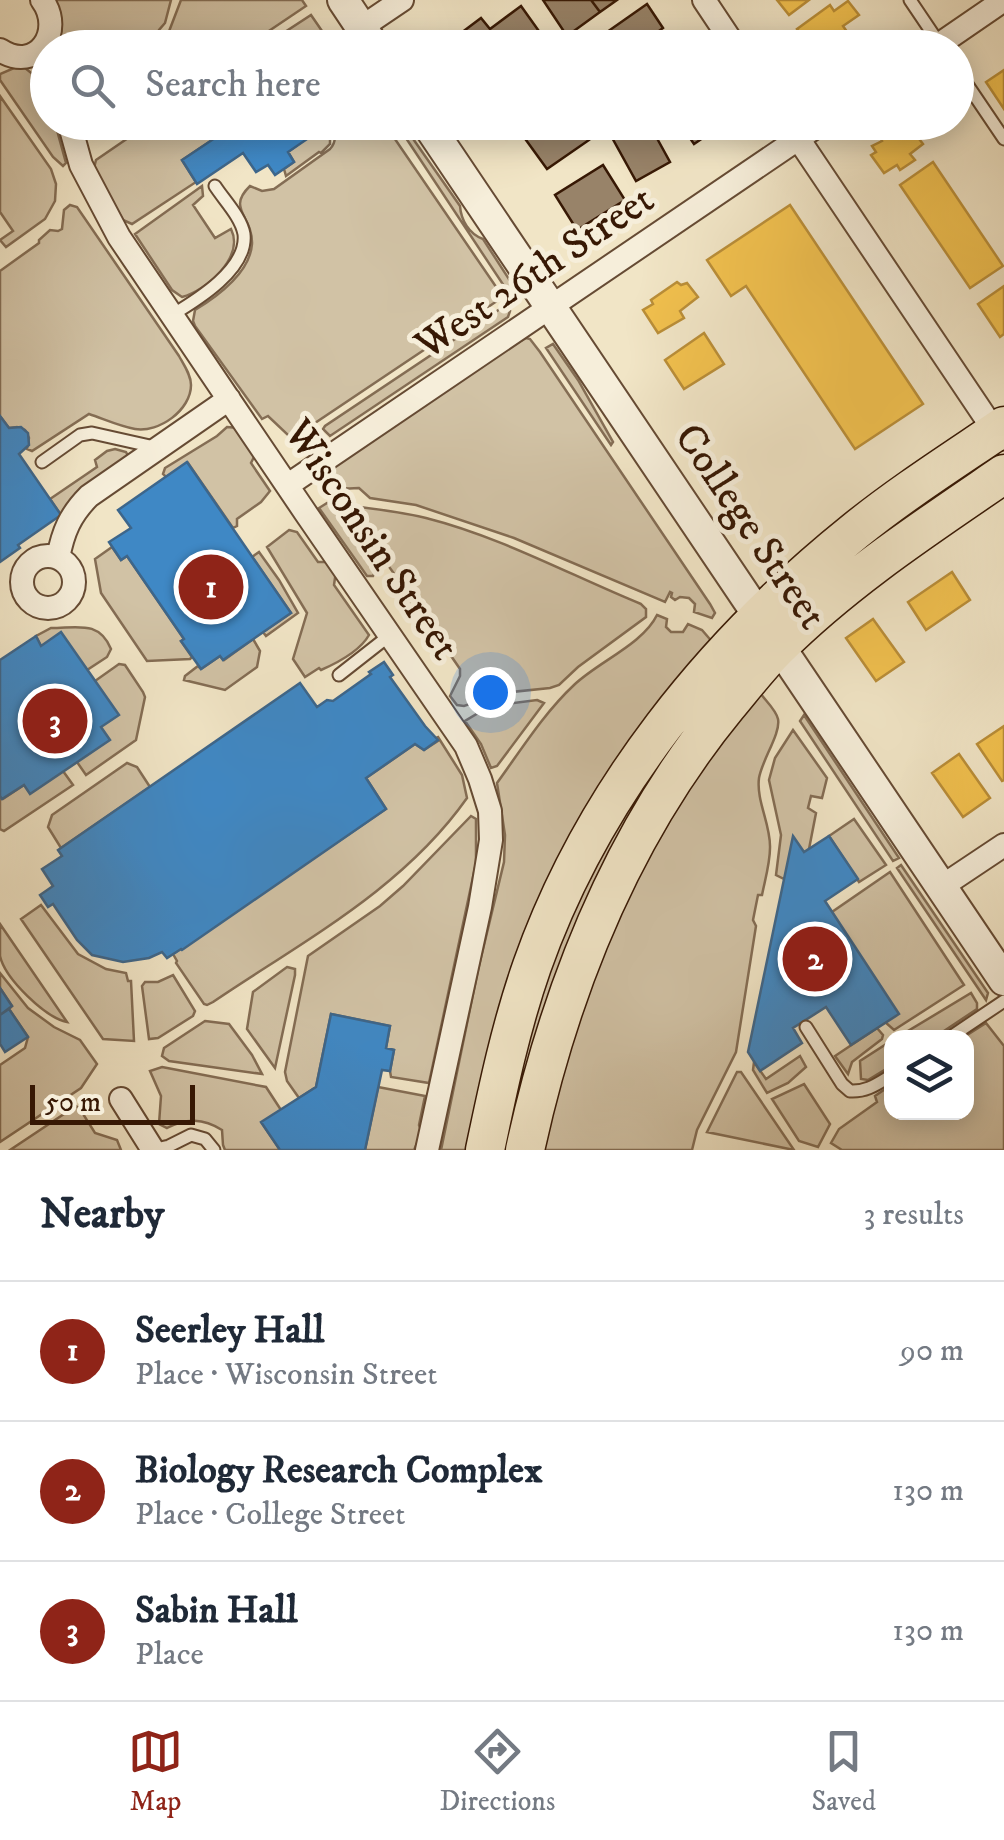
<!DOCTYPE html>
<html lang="en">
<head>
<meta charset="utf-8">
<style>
  :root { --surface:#fff; --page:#f6f6f7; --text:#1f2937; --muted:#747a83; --line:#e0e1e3; --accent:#8f2418 }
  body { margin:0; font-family:"IM FELL DW Pica",serif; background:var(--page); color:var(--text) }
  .controls { position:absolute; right:30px; bottom:30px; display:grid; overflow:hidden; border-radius:20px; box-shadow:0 5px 25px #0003 }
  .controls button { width:90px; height:90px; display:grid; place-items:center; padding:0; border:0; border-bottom:2px solid var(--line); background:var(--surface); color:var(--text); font:50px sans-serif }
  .scale { position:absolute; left:30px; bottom:25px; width:165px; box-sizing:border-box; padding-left:10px; border:5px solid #371804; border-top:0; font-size:28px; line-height:35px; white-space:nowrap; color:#371804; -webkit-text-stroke:8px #f6eeda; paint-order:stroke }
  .you { position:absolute; left:490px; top:692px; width:35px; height:35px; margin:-25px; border:8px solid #fff; border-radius:50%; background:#1a73e8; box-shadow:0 0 0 15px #1a73e833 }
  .badge { display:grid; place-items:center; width:65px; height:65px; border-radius:50%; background:var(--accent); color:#fff; font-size:32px; font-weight:700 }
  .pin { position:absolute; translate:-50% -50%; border:5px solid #fff; box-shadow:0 2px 10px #0006 }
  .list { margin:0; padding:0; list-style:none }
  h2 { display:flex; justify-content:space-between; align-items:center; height:130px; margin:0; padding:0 40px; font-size:42px }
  h2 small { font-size:32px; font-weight:400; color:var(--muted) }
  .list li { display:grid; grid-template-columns:65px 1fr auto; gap:30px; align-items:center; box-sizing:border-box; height:140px; padding:0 40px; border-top:2px solid var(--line) }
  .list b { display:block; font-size:38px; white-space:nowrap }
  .list p { margin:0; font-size:32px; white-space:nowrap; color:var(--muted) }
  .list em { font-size:32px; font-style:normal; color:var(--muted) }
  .icon { flex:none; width:55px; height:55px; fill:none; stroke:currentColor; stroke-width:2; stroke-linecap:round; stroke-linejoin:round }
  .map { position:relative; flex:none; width:1004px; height:1150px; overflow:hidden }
  .search { position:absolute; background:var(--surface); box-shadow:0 5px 25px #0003; left:30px; right:30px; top:30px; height:110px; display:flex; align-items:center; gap:25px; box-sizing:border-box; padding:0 35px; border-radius:55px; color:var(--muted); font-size:38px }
  .sheet { height:550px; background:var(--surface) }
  nav { display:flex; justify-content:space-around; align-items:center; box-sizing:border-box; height:140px; border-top:2px solid var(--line); background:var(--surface); font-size:28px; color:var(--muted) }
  nav a { display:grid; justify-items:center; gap:5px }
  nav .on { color:var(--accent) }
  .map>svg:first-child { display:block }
</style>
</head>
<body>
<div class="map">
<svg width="1004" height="1150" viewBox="0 0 1004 1150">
  <rect width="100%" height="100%" fill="#f1e5c6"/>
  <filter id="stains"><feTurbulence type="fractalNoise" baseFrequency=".002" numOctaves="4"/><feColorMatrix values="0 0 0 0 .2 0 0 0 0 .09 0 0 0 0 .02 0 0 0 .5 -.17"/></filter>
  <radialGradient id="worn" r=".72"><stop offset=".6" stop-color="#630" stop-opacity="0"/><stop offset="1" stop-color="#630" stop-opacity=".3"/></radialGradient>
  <path fill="#d1c2a5" stroke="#846d54" stroke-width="2.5" d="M 52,0 L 171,0 L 165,23 L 159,30 L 152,48 L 54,47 C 64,29 59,18 52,0 Z
    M 181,0 L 302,0 L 306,6 L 245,47 L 163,47 Z
    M 311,15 L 333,47 L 262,47 Z
    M 14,68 L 25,68 C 44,81 47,101 48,122 L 55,123 L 66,163 L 63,166 L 53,157 L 0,80 L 0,74 Z
    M 0,96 L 51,169 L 56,184 L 55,201 L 45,219 L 6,247 L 0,240 L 13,231 L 0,212 Z
    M 150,123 L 231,123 L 225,127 L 227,130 L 182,160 L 196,182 L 132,224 L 123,220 L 94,168 L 96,160 Z
    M 316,123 L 330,132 L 330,144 L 321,153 L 319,152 L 286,176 L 284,169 L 294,162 L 288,152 L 312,134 L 308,128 Z
    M 324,123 L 384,123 L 503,297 L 297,435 L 289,436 L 268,416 L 262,419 L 195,326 L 193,321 L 195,310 C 218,296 250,273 252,244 C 253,216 226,209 250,186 L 262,191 L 274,189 L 330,149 C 339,139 334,128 324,123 Z
    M 396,123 L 402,123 L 460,206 C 461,220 469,234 483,239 L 514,287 L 508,292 Z
    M 202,186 L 203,196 L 193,205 L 215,238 L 231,229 C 245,257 206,291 182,297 L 172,290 L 135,234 Z
    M 70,205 L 77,207 L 179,356 C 184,365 191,375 191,385 C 191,410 159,433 135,429 C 119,426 104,419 89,414 L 32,451 L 27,449 L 29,438 L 25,430 L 17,427 L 9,428 L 0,416 L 0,271 L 39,243 L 39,240 L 50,230 L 58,231 L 62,229 L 64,210 Z
    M 503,307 L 510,311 L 508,317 L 330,436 L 323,429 L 325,426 Z
    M 526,338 L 530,339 L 540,352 L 710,604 L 715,613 L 712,618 L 694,612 L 695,604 L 689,598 L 680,597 L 675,600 L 671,597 L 672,593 L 670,592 L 665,602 L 514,538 L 416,505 L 370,498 L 359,488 C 327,491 328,482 313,457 Z
    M 553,344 L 578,380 L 613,442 L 611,445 L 546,348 Z
    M 227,427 L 239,428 L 256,453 L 251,463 L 270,491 L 261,502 L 237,519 L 237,526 L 233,528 L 188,463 L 166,477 L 163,474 L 165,468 L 217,436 Z
    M 115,449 L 126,452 L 128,456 L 61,515 L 50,499 L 97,467 L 95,460 L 107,451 Z
    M 327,503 C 360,507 393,510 426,518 C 501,537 570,575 641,604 L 646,609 L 646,617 L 578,667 L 559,685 L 550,688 L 502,693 L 464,706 L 457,705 L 450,696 L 460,676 L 460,669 L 416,605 L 406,607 L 399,595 L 400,582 L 385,561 L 380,561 L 373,576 L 367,576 L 319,508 Z
    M 289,530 L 297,532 L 318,562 L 330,562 L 336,571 L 334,585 L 369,635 C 360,651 337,663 321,670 L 319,668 L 305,677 L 293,659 L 307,613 L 267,547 Z
    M 112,547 L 121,560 L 127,556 L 184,639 L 181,641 L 192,657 L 190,659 L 147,661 L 101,593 L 95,559 Z
    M 259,552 L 279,580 L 298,613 L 266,636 L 263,632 L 291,613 L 252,557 Z
    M 657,615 L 667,619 L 666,627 L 671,632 L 683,632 L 688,624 L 702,630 L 714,644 L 654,718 L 472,1150 L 441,1150 L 478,970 L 504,862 L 505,835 L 497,783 C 521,750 544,713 574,685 C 598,662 643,644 657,615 Z
    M 51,628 C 77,628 99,620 111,649 L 107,657 L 87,670 L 41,646 L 36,636 Z
    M 253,639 L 260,651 L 257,667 L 225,690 L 184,680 L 185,676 L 198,666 L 201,669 L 220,656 L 224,660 Z
    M 119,664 L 125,665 L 143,692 L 145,697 L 136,740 L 86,775 L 77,762 L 101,727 L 95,681 Z
    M 760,693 C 766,701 776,710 778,719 C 781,733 762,760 759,778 C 756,801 771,825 770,848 C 770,863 765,880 762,895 L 758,895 L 753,920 L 756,926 L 736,1052 L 697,1130 L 692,1150 L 539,1150 L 601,942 L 676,801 Z
    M 537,700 L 544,703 L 497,766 L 491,768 L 481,744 L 465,721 L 490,706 Z
    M 804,715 L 899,858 L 893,861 L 800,721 Z
    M 793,730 L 827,778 L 822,798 L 811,796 L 808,808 L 816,813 L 809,849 L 784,879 L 776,875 L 781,835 L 769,780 L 775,758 Z
    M 438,737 L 462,775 L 467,798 C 403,889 303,941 213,1002 L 207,1005 L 204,1004 L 176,963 L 177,961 L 173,954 L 386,809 L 366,778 L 415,744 L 424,750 L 438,741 L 436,738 Z
    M 127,763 L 137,767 L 150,787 L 61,848 L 48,827 L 52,815 Z
    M 63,771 L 73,785 L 4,831 L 0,829 L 0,796 L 3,799 L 24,785 Z
    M 650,778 L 513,1150 L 496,1150 L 547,966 L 605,840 Z
    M 471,816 L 476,819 L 476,863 L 429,1083 L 391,1077 L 390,1071 L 394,1050 L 386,1048 L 390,1026 L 331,1014 L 316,1087 L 299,1098 L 287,1081 L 285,1072 L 308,956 L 380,906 L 403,886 Z
    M 854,819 L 886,865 L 859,882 L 829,836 Z
    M 901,865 L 988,993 L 986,1000 L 897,868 Z
    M 890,872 L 964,985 L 894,1030 L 885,1022 L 832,912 Z
    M 41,905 L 78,954 L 106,969 L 126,973 L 128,981 L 131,981 L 134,1041 L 103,1039 L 21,919 Z
    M 0,924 L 67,1022 C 46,1018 5,979 0,956 C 0,947 0,934 0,924 Z
    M 287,967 L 295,969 L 295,975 L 275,1068 L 247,1029 L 253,992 Z
    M 0,973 L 28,1008 L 54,1027 L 80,1040 L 97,1064 L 81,1088 L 0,1142 L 0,1065 L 25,1048 L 28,1037 L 9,1009 L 12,1006 L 0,988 Z
    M 173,975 L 195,1011 L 193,1016 L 158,1038 L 149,1039 L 142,986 L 145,982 L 158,982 Z
    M 971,993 L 977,1003 L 977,1009 L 935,1037 L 898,1037 Z
    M 205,1021 L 229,1024 L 252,1055 L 262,1074 L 169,1061 L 162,1056 L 164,1048 Z
    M 986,1023 L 1004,1046 L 1004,1150 L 842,1150 L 831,1143 L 839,1129 L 877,1102 L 875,1096 L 891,1085 L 892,1112 L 966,1112 L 966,1038 L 964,1037 Z
    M 877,1028 L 883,1035 L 882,1039 L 852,1062 L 848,1074 L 835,1056 Z
    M 891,1041 L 891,1066 L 868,1080 L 861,1079 L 860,1061 Z
    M 800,1056 L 806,1067 L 788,1083 L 767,1093 L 753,1070 L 754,1062 L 766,1079 Z
    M 162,1067 L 266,1087 L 281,1110 L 262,1123 L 280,1150 L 225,1150 L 223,1145 L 222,1130 C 203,1118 186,1118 167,1128 L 159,1124 L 161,1096 L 150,1071 Z
    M 737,1072 L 741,1072 L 794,1150 L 707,1132 Z
    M 804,1084 L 830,1124 L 818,1147 L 799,1141 L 772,1099 Z
    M 378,1087 L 425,1096 L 419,1125 L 422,1132 L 414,1150 L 365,1150 Z
    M 76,1106 L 80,1109 L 95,1133 L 117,1140 L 121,1150 L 10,1150 Z"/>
  <path fill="#f2c14e" stroke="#ba8e38" stroke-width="2.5" d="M 777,0 L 809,0 L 789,15 Z
    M 848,1 L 859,15 L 843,26 L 852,39 L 840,48 L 811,48 L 797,29 L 830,5 L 834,11 Z
    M 1004,70 L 1004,109 L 986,82 Z
    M 907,123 L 923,144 L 910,154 L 915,160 L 900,170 L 897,165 L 884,173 L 871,155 L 876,152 L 872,146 L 882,141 L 880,137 L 893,127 L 895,130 Z
    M 933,162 L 1003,266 L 970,288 L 900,185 Z
    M 790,205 L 923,404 L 855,449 L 746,286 L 731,296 L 707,260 Z
    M 677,282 L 681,285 L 687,283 L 698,297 L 680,311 L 684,318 L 658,333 L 643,310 L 653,304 L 651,300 Z
    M 1004,286 L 1004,334 L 1000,337 L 978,304 Z
    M 704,333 L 724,364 L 684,389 L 665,360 Z
    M 952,572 L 970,600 L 926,630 L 908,602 Z
    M 873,619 L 904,662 L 876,681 L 846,638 Z
    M 1004,726 L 1004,780 L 1002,781 L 977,744 Z
    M 959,754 L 990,798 L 963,817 L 932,773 Z"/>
  <path fill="#3f88c5" stroke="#3d668b" stroke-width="2.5" d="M 231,122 L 317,122 L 308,128 L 313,135 L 288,152 L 294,162 L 275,175 L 268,165 L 256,172 L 243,153 L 197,184 L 182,160 L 227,130 L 225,127 Z
    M 0,416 L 9,428 L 21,427 L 28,433 L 29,445 L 19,454 L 61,515 L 18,545 L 20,548 L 0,562 Z
    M 187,462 L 291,613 L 223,660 L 220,656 L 201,669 L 181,641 L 184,639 L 127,556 L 121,560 L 109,542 L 131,528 L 118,510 Z
    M 61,632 L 119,715 L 101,727 L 110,740 L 30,794 L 24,785 L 2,799 L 0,796 L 0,660 L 36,636 L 41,646 Z
    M 384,662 L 393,675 L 390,677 L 425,726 L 438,740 L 424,750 L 415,744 L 366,778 L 386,809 L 182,950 L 181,949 L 167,958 L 162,952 L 149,958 L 123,962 L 92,955 L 77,940 L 53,904 L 48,907 L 40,895 L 53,886 L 42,869 L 62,856 L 58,850 L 300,683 L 317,707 L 327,700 L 333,701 L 371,674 L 369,672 Z
    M 793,836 L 804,852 L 829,836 L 858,879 L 825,901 L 899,1014 L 851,1045 L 826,1007 L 793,1028 L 802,1043 L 760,1071 L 748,1052 Z
    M 0,988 L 12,1006 L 0,1015 Z
    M 9,1009 L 28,1037 L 5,1052 L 0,1044 L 0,1015 Z
    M 331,1014 L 390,1026 L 386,1048 L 394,1050 L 390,1071 L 382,1070 L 365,1150 L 280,1150 L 261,1122 L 316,1087 Z"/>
  <path fill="#988369" stroke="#371804" stroke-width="2.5" d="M 543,0 L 591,0 L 600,12 L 567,36 Z
    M 591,0 L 617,0 L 600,12 Z
    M 647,4 L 663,28 L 636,48 L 618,48 L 607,32 Z
    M 521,6 L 541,34 L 523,48 L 459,48 L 453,39 L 481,18 L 490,29 Z
    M 551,122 L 577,122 L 589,140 L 547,169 L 526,140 Z
    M 630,122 L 648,122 L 670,162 L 636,181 L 610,134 Z
    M 679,122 L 720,122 L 722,125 L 694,144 Z
    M 603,165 L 625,200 L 577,230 L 555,195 Z"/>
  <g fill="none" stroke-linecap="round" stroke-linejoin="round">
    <g stroke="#664b34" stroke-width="15">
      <path id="service" d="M 910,0 L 941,46
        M 956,68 L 1004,139
        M 172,315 C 197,300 248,269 244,234 C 241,217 224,200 215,186
        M 42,462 L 80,435 L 92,433 L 159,448
        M 339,675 L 390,635
        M 806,1027 L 842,1084 L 850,1091 C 867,1092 877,1084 892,1075
        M 949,1038 L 1004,1001
        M 152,1150 L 169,1146 L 191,1135 L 205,1139 L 214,1150"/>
    </g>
    <g stroke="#664b34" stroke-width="26">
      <path id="minor" d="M 704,0 L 736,48
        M 362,27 L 402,0
        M 934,48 L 1004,0
        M 0,50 C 37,74 65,31 42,0
        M 69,122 L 81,165 L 119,237 L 305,512 L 466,746 L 480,779 L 490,811 L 491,840 L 480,907 L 427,1150
        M 787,122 L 1000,439
        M 288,485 L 823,122
        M22 582a26 26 0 1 1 52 0a26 26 0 1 1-52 0Z
        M 58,558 C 63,532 70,515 89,496 L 229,399
        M 941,887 L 1004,845
        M 121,1099 L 153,1150"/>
    </g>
    <g stroke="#664b34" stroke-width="34">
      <path id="tertiary" d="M 343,0 L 375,48
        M 426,122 L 1004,980"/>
    </g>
    <g stroke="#371804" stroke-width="41">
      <path id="primary" d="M 485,1150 C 498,1088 511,1026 532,966 C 593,793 713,645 855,531 C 902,493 954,460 1004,426
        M 525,1150 C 560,989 621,835 727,706 C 743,687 758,667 776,649 C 844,581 925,528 1004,474"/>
    </g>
    <use href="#service" stroke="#f6eeda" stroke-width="11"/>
    <use href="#minor" stroke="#f6eeda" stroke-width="22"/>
    <use href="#tertiary" stroke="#f6eeda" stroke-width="30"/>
    <use href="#primary" stroke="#f1e5c6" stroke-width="38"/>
  </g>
  <g text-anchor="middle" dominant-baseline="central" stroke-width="10" stroke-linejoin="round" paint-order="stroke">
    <g font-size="42" fill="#371804" stroke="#f6eeda">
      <text transform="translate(535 273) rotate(-34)">West 26th Street</text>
      <text transform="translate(750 527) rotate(56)">College Street</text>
      <text transform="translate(371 540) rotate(56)">Wisconsin Street</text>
    </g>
  </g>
  <rect width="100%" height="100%" filter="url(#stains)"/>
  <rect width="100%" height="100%" fill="url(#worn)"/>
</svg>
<div class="controls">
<button><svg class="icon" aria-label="layers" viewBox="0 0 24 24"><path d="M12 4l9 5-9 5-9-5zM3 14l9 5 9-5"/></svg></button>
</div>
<div class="scale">50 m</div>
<div class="you"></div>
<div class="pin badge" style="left:211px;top:587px">1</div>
<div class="pin badge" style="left:815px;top:959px">2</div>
<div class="pin badge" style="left:55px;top:721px">3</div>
<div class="search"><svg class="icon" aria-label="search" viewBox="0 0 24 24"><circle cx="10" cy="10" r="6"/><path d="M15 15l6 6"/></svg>Search here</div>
</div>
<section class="sheet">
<h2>Nearby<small>3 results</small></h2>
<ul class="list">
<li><span class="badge">1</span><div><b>Seerley Hall</b><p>Place · Wisconsin Street</p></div><em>90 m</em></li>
<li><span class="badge">2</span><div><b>Biology Research Complex</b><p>Place · College Street</p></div><em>130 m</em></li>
<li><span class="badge">3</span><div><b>Sabin Hall</b><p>Place</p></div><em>130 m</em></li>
</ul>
</section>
<nav>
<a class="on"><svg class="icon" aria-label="map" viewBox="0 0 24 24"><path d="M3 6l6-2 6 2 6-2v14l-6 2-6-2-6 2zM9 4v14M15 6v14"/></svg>Map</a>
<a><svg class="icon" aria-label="directions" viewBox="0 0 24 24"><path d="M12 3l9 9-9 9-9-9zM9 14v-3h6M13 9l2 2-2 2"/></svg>Directions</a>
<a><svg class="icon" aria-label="saved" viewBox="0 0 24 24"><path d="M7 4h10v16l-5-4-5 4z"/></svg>Saved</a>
</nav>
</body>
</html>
